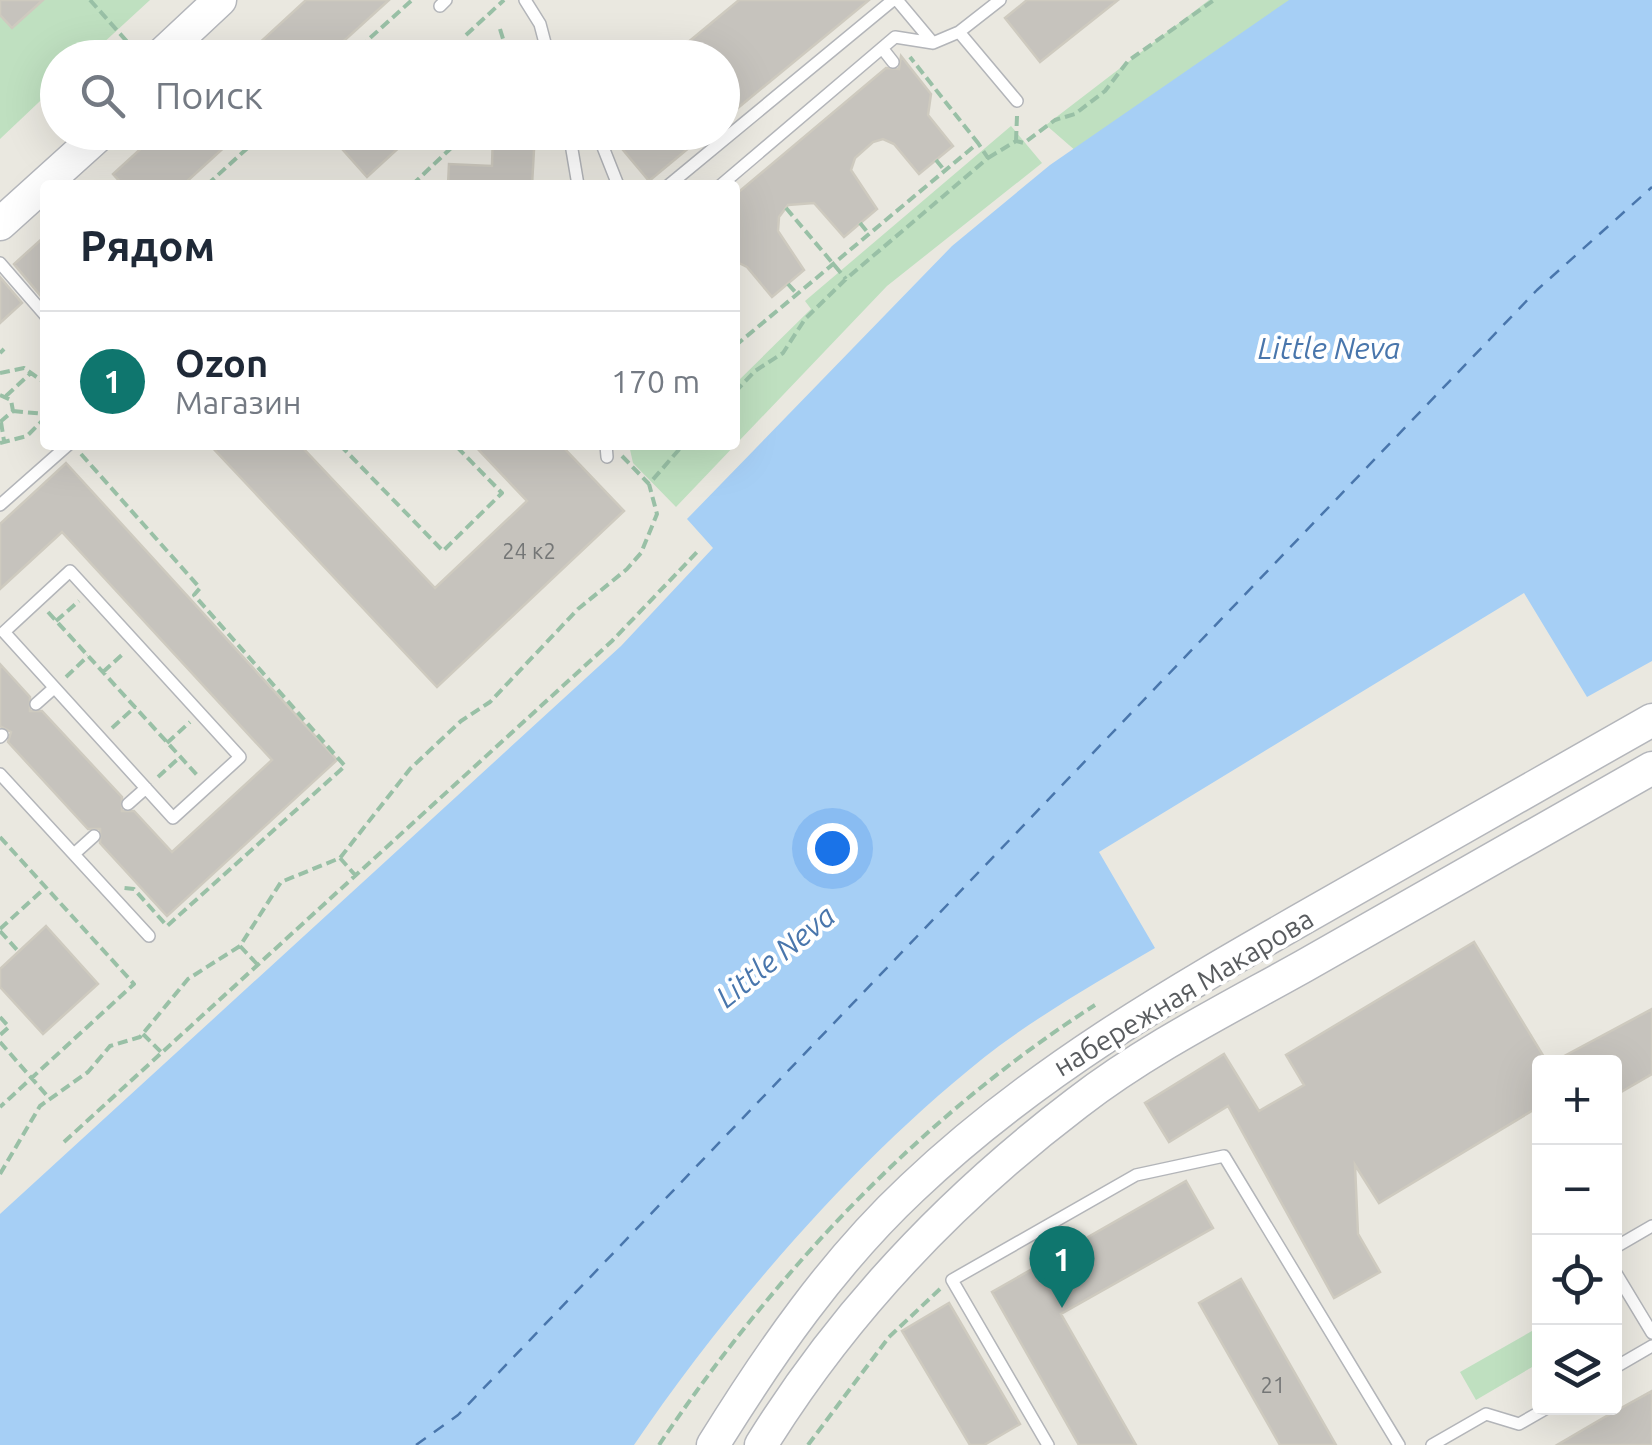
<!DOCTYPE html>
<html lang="ru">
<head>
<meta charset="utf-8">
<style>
  :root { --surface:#fff; --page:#f2f2f3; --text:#1f2937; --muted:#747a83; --line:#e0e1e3; --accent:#0f766e }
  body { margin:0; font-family:Ubuntu,sans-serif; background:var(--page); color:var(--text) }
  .controls { position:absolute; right:30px; bottom:30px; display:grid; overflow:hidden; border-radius:10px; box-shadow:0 10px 40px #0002 }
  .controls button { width:90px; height:90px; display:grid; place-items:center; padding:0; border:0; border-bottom:2px solid var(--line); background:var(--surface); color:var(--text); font:50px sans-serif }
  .you { position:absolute; left:832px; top:848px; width:35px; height:35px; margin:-25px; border:8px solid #fff; border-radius:50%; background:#1a73e8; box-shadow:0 0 0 15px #1a73e833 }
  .badge { display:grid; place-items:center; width:65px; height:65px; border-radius:50%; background:var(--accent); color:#fff; font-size:32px; font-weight:700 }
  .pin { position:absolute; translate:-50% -82px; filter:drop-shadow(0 2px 5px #0008) }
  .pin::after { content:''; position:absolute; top:52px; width:35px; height:30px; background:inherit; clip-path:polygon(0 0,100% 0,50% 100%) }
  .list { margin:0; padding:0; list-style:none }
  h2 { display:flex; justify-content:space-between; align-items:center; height:130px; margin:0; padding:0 40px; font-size:42px }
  h2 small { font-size:32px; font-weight:400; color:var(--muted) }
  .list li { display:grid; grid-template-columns:65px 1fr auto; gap:30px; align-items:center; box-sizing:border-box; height:140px; padding:0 40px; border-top:2px solid var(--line) }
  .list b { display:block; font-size:38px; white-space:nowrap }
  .list p { margin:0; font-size:32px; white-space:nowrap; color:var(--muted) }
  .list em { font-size:32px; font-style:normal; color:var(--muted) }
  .icon { flex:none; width:55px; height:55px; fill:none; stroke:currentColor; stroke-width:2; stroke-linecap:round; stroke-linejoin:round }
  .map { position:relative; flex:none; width:1652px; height:1445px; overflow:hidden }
  .search { position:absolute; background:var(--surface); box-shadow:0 10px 40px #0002; left:40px; top:40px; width:700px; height:110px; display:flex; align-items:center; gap:25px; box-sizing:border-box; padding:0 35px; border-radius:55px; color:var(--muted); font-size:38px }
  .panel { position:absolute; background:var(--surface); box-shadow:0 10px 40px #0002; left:40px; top:180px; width:700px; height:270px; border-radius:10px }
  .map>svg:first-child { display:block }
</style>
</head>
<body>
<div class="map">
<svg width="1652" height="1445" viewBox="0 0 1652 1445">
  <rect width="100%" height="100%" fill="#eae8e0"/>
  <path fill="#bfe0c0" d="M 0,0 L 150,0 L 88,57 L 58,58 L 57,85 L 0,139 Z
    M 1209,0 L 1292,0 L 1077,152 L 1046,125 Z
    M 1011,126 L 1042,163 L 887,286 L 676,507 L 633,463 L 629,445 L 735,445 L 735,384 L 811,309 L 805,301 Z
    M 1539,1327 L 1539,1363 L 1476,1400 L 1460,1372 Z"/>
  <path fill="#a6cff5" d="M 1289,0 L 1652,0 L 1652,661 L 1587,697 L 1524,593 L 1099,852 L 1155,948 C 1102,979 1048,1010 999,1046 C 865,1148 728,1306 634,1445 L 0,1445 L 0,1214 L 621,646 L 713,548 L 687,519 L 952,246 L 1050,165 Z"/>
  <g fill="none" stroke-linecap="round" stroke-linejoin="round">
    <path stroke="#4976ac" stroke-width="2.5" stroke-dasharray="12 10" stroke-linecap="butt" d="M 416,1445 L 458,1415 L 1537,290 L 1652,187"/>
  </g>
  <path fill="#c6c3bd" stroke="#cecabf" stroke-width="2.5" d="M 0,0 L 43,0 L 12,28 L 0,15 Z
    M 306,0 L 389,0 L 325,58 L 243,58 Z
    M 739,0 L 869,0 L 722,121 L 722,58 L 669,58 Z
    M 1027,0 L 1118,0 L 1040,62 L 1005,18 Z
    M 901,56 L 931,94 L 928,115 L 953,146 L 919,174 L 894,144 L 883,139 L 873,142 L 855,158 L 851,170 L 877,209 L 844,237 L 814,203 L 788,205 L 779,217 L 778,231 L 804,270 L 772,297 L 747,267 L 735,261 L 735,195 L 886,68 L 899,69 Z
    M 159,132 L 241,132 L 183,185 L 123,185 L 113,174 Z
    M 327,132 L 416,132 L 367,177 Z
    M 493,132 L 535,132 L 532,185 L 448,185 L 449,164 L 492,166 Z
    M 608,132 L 708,132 L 649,181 Z
    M 45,236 L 45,301 L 14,264 Z
    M 0,277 L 22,303 L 0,323 Z
    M 210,445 L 300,445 L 435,588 L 527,501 L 474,445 L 561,445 L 624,511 L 437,687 Z
    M 66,463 L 337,760 L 167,916 L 100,843 L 100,829 L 88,829 L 8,742 L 11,732 L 0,726 L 0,664 L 30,697 L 30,711 L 42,711 L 122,797 L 122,811 L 134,811 L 172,852 L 272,760 L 62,532 L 0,589 L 0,524 Z
    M 46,926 L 98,984 L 43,1034 L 0,987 L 0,969 Z
    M 1474,942 L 1547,1062 L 1540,1062 L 1540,1106 L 1379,1203 L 1355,1165 L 1358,1234 L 1380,1272 L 1334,1298 L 1228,1106 L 1169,1142 L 1145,1103 L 1224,1054 L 1259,1111 L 1304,1085 L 1286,1055 Z
    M 1652,1009 L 1652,1074 L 1614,1096 L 1614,1062 L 1553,1062 Z
    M 1186,1181 L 1213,1228 L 1061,1314 L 1136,1445 L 1079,1445 L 992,1292 Z
    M 1241,1279 L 1336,1445 L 1280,1445 L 1199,1303 Z
    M 949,1303 L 1020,1424 L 984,1445 L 970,1445 L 902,1331 Z
    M 1652,1391 L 1652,1445 L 1557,1445 L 1603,1418 Z"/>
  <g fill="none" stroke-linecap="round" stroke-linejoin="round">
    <g stroke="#b3b5b9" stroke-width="14">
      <path id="lane" d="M 525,0 L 540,24 L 549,58
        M 897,0 L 933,43 L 959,32 L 1000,0
        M 440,6 L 446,0
        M 959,32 L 1017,101
        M 882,48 L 893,62
        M 569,132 L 578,185
        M 597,132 L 618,185
        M 669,185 L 893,0
        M 721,185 L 895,37 L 933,43
        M 0,263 L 45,315
        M 606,445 L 607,457
        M 0,505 L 68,445
        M 70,571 L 240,757 L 173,818 L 4,632 Z
        M 36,704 L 54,688
        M 0,737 L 2,735
        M 0,774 L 149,936
        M 128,804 L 146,788
        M 74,854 L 94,836
        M 1614,1248 L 1652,1226
        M 1614,1270 L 1652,1333
        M 1614,1368 L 1652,1346
        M 1048,1445 L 952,1280 L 1136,1175 L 1224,1156 L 1399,1445
        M 1432,1445 L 1486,1414 L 1519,1424 L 1547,1408"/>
    </g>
    <g stroke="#b4b6bb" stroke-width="35">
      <path id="secondary" d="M 158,58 L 220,0
        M 0,224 L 102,132
        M 713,1445 C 770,1353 833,1262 912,1188 C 1033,1073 1172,993 1316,911 C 1428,847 1540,784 1652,720
        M 761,1445 C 844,1311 952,1198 1077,1103 C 1147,1049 1227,1009 1304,966 C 1420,900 1536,834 1652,768"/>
    </g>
    <path stroke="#99c0a6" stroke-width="4" stroke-dasharray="10 5" stroke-linecap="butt" d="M 90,0 L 131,46
      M 500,29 L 509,58
      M 466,35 L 504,0
      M 348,58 L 412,0
      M 1016,141 L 1017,116
      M 988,158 L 1016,141 L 1024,143 L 1055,120 L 1075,114 L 1105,91 L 1128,61 L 1214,0
      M 936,160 L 945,171
      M 207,185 L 265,132
      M 412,185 L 468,132
      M 786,208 L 846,279
      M 860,223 L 869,234
      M 788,284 L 797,294
      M 735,346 L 978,143 L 910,57
      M 0,353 L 4,349
      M 0,373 L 24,368 L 45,383
      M 735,392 L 755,371 L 783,353 L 805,319 L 846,279 L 988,158 L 978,143
      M 0,395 L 11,400 L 13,411 L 0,422
      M 6,396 L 32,372
      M 13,411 L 45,414
      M 1,422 L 4,441
      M 0,443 L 27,436 L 45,418
      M 340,445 L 443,551 L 502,493 L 455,445
      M 81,454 L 200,588 L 194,595 L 345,766 L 167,926 L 134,889 L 124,888
      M 622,456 L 649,484 L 683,445
      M 48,612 L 197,775
      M 56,621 L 79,601
      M 103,672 L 125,652
      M 66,677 L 88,656
      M 112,728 L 135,707
      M 167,743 L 190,722
      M 158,777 L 180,757
      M 0,837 L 134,984 L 0,1107
      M 340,858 L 356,876
      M 0,929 L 46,887
      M 0,931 L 19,952
      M 240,946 L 257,964
      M 0,1017 L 9,1027 L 0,1035
      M 143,1034 L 161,1052
      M 0,1042 L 49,1098
      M 64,1142 L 612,641 L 700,549
      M 0,1174 L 40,1106 L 88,1072 L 110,1046 L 140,1037 L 188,979 L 240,946 L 281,882 L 340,858 L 410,769 L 461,721 L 490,702 L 578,609 L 627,569 L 641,553 L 657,514 L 649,484
      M 659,1445 C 774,1274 920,1117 1095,1005
      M 808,1445 L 889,1337 L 940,1289"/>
    <use href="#lane" stroke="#fff" stroke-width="11"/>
    <use href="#secondary" stroke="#fff" stroke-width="32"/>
  </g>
  <g text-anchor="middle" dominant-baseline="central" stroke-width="8" stroke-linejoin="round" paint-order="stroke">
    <g font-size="22" fill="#747676">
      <text x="529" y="550">24 к2</text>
      <text x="1273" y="1384">21</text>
    </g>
    <g font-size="28" fill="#595c5f" stroke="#fff">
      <text transform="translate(1183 992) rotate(-31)">набережная Макарова</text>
    </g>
    <g font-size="30" font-style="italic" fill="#4976ac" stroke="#fff">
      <text x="1329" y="348">Little Neva</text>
      <text transform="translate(775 956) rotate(-39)">Little Neva</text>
    </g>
  </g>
</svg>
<div class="controls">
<button>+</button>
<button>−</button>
<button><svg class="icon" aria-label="locate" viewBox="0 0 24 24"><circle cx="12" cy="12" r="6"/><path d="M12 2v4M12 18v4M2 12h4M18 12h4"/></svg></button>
<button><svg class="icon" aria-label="layers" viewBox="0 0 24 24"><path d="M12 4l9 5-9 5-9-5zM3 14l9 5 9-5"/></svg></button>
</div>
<div class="you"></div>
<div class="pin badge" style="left:1062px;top:1308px">1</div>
<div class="search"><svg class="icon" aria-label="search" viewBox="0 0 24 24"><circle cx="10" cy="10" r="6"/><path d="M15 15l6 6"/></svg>Поиск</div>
<section class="panel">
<h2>Рядом<small></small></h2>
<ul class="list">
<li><span class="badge">1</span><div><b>Ozon</b><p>Магазин</p></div><em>170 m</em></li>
</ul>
</section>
</div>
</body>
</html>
